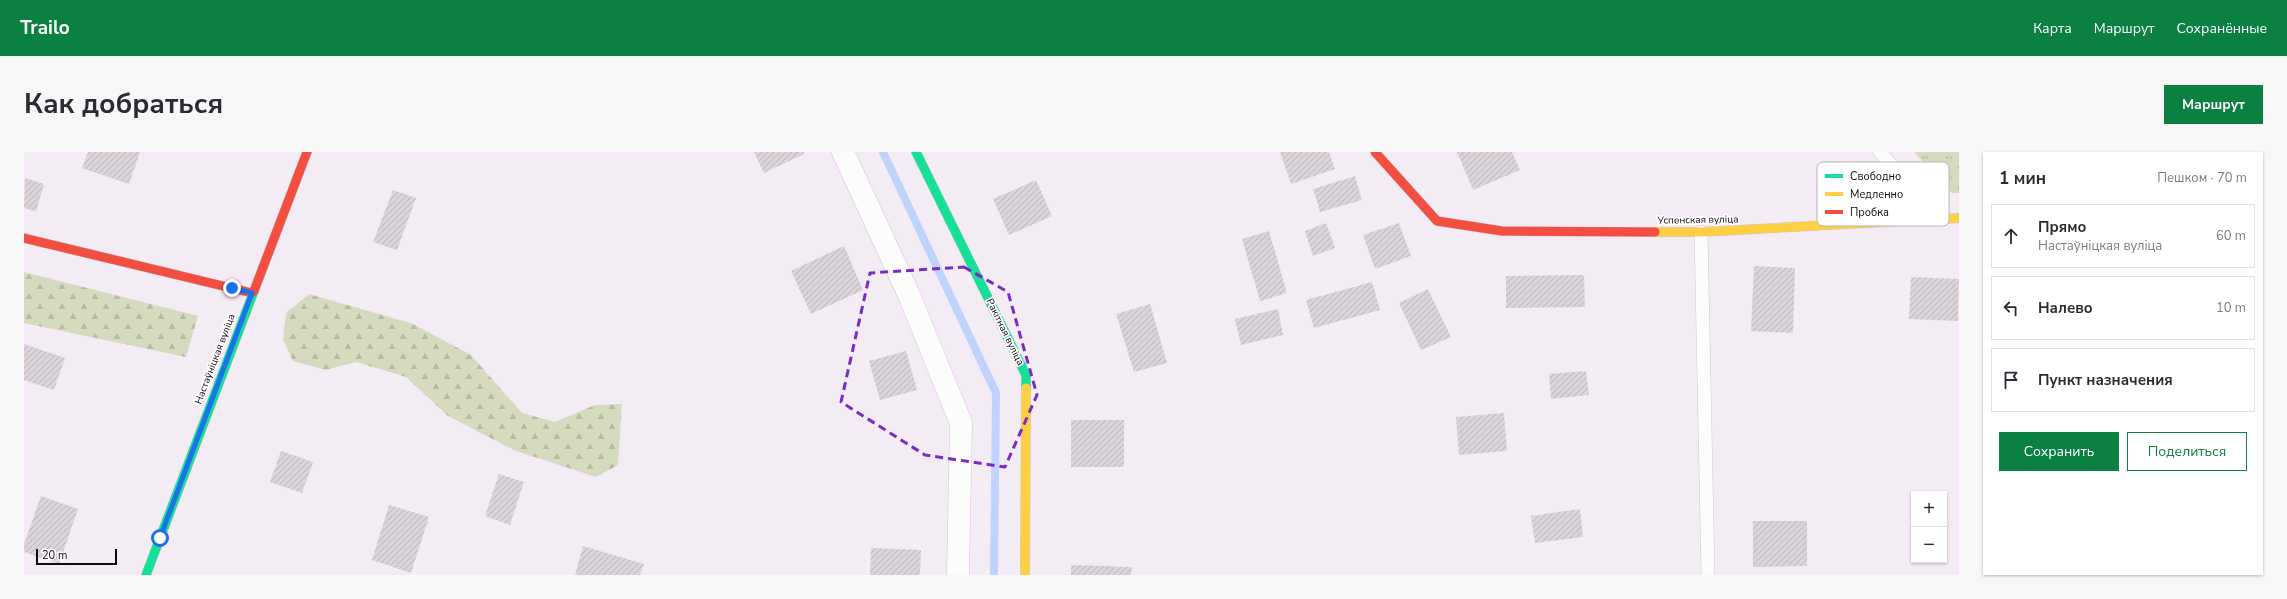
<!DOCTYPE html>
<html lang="ru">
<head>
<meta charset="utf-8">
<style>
  :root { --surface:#fff; --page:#f7f7f7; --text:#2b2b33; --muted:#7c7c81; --line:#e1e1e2; --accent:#0b8043 }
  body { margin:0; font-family:"Nunito Sans",sans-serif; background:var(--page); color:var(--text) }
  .controls { position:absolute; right:12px; bottom:12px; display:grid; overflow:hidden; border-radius:0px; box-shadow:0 1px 3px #0004 }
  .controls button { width:36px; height:36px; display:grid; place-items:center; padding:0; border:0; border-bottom:1px solid var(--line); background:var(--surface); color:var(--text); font:20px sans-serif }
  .scale { position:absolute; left:12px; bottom:10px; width:81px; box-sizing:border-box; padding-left:4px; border:2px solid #0e090e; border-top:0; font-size:11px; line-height:14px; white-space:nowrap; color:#0e090e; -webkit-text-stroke:3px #fff; paint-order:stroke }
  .stop { position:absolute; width:12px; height:12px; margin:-9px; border:3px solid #1a73e8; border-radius:50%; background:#fff }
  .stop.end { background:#1a73e8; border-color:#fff; box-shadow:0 1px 4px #0008 }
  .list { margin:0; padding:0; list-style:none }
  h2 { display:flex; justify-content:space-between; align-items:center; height:52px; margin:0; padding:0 16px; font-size:17px }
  h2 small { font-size:13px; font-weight:400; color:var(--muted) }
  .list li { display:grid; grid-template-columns:26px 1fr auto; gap:12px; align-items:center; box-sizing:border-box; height:64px; margin:0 8px 8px; padding:0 8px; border:1px solid var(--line); border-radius:0px }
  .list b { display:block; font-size:15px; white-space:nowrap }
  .list p { margin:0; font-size:13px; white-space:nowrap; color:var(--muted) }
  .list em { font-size:13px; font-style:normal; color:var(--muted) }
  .actions { display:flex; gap:8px; padding:12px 16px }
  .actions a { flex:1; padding:9px 0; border:1px solid var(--accent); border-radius:0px; text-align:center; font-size:14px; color:var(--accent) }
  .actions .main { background:var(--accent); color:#fff }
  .icon { flex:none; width:22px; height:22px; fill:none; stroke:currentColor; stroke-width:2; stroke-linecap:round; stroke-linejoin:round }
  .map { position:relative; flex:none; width:1935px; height:423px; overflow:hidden; border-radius:0px }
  header { display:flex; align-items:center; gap:24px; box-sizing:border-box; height:56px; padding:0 20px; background:var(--accent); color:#fff }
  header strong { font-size:19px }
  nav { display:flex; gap:22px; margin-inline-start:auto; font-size:14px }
  .intro { display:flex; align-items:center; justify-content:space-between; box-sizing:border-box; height:96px; padding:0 24px }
  h1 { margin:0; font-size:28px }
  .button { padding:10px 18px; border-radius:0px; background:var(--accent); color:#fff; font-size:14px; font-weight:700 }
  main { display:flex; gap:24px; padding:0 24px }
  aside { flex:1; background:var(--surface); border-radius:0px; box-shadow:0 1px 3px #0004 }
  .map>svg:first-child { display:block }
</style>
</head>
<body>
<header>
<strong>Trailo</strong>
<nav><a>Карта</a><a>Маршрут</a><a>Сохранённые</a></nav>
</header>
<div class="intro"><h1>Как добраться</h1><a class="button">Маршрут</a></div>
<main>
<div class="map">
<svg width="1935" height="423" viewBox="0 0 1935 423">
  <defs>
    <pattern id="grass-tufts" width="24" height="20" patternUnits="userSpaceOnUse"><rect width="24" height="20" fill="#d6dbc0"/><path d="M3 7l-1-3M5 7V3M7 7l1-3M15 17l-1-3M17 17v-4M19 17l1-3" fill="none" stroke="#b6bba4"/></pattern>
    <pattern id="forest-firs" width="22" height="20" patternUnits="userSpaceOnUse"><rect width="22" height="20" fill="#d6dbc0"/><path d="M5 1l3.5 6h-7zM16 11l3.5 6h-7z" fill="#b6bba4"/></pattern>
    <pattern id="building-hatch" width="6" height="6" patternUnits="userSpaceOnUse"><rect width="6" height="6" fill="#dad4da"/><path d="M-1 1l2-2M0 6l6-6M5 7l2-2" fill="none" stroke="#bab5ba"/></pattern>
  </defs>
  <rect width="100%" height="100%" fill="#f4ecf4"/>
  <path fill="url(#grass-tufts)" d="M 1890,0 L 1935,0 L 1935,41 L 1928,41 Z"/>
  <path fill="url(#forest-firs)" d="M 0,120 L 174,164 L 162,205 L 0,171 Z
    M 285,142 L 387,171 L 447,203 L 498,261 L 531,270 L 571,253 L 598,252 L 594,313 L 572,325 L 492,299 L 424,264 L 382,225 L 332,210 L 302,218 L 269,209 L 259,188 L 262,161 Z"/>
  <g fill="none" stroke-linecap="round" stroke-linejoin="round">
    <path stroke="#c0d4fb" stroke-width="8" d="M 859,0 L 972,241 L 970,423"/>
  </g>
  <path fill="url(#building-hatch)" d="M 64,0 L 116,0 L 105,32 L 58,16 Z
    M 730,0 L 780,0 L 780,2 L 740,21 Z
    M 1256,0 L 1305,0 L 1311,17 L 1267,32 Z
    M 1433,0 L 1488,0 L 1496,18 L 1449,38 Z
    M 1331,24 L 1338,48 L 1296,60 L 1289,37 Z
    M 1,26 L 20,32 L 12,60 L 0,56 Z
    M 1012,28 L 1028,64 L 985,83 L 969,47 Z
    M 369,38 L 392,46 L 373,98 L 349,90 Z
    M 1302,71 L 1311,96 L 1289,104 L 1281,79 Z
    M 1375,71 L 1387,104 L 1351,117 L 1339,83 Z
    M 1245,79 L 1263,141 L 1236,149 L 1218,87 Z
    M 820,94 L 839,138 L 787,162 L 767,119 Z
    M 1730,114 L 1771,116 L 1769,181 L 1727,179 Z
    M 1560,123 L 1561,155 L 1482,156 L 1482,124 Z
    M 1887,125 L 1935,127 L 1934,169 L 1885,167 Z
    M 1348,130 L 1356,158 L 1290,176 L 1282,148 Z
    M 1404,137 L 1427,185 L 1397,198 L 1375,151 Z
    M 1126,152 L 1143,211 L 1110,220 L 1092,162 Z
    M 1254,157 L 1259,183 L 1217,193 L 1211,167 Z
    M 0,192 L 41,206 L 30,238 L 0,228 Z
    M 882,199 L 893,238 L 856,248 L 845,209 Z
    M 1562,219 L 1565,243 L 1527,247 L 1525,222 Z
    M 1480,261 L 1483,299 L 1435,303 L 1432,265 Z
    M 1047,268 L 1100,268 L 1100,315 L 1047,315 Z
    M 257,299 L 289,310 L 278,341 L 246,330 Z
    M 475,322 L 500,330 L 486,373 L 461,364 Z
    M 17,344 L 54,357 L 35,412 L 0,400 L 0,392 Z
    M 365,353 L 405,365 L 387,421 L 348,408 Z
    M 1556,357 L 1559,385 L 1511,391 L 1507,364 Z
    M 1729,369 L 1783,369 L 1783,414 L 1729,415 Z
    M 559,394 L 620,412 L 616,423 L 551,423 Z
    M 847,396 L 897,398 L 896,423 L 846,423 Z
    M 1047,413 L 1108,415 L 1107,423 L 1047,423 Z"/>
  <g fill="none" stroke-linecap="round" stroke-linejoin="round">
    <g stroke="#cec8ce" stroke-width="14">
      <path id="lane" d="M 1856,0 L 1913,67
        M 1677,80 L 1684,423"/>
    </g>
    <g stroke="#cec8ce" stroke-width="23">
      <path id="street" d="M 819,0 L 885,143 L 937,271 L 934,423"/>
    </g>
    <g stroke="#cec8ce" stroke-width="10">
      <path id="fast" d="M 892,0 L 1002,223 L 1002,236
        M 122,423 L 230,139"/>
    </g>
    <g stroke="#cec8ce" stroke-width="10">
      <path id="slow" d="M 1631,80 L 1677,80 L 1935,66
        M 1001,423 L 1002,236"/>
    </g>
    <g stroke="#cec8ce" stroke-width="10">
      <path id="jam" d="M 1351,0 L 1413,69 L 1478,79 L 1631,80
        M 0,86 L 228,141
        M 230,139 L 283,0"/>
    </g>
    <use href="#lane" stroke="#fdfcfd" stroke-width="13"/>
    <use href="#street" stroke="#fdfcfd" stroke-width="22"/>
    <use href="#fast" stroke="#16e098" stroke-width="9"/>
    <use href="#slow" stroke="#ffcf43" stroke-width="9"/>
    <use href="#jam" stroke="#f24e42" stroke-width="9"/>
  </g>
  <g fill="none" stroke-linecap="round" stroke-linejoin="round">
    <path stroke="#1a73e8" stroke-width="5" d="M 136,386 L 228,141 L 208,136"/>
  </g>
  <path fill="none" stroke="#7b2cbf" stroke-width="3" stroke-dasharray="8 5" stroke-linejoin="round" d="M 940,115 L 984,140 L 1013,243 L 981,315 L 901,303 L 817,250 L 846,121 Z"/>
  <g text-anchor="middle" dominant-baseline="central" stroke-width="3.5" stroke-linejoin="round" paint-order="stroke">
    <g font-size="10" fill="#0e090e" stroke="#fff">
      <text transform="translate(1674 68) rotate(-1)">Успенская вуліца</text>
      <text transform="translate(981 180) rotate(64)">Ракітная вуліца</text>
      <text transform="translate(191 207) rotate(-69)">Настаўніцкая вуліца</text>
    </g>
  </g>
  <rect x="1793" y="10" width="132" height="64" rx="6" fill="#fff" stroke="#b7b5b7" stroke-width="1"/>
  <rect x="1801" y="22" width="18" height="4" fill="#16e098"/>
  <rect x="1801" y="40" width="18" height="4" fill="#ffcf43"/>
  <rect x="1801" y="58" width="18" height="4" fill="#f24e42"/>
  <g font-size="11" fill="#0e090e">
    <text x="1826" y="28">Свободно</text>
    <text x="1826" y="46">Медленно</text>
    <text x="1826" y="64">Пробка</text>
  </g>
</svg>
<div class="controls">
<button>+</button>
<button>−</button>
</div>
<div class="scale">20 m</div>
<div class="stop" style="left:136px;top:386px"></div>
<div class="stop end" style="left:208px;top:136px"></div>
</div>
<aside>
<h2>1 мин<small>Пешком · 70 m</small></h2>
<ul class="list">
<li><svg class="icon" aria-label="ahead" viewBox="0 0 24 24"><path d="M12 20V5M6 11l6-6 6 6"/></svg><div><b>Прямо</b><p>Настаўніцкая вуліца</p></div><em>60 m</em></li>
<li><svg class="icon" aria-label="left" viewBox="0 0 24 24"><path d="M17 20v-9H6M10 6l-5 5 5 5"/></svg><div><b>Налево</b></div><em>10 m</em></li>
<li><svg class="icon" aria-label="arrive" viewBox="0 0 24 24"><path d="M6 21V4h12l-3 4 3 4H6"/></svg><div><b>Пункт назначения</b></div></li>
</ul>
<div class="actions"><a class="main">Сохранить</a><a>Поделиться</a></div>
</aside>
</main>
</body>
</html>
